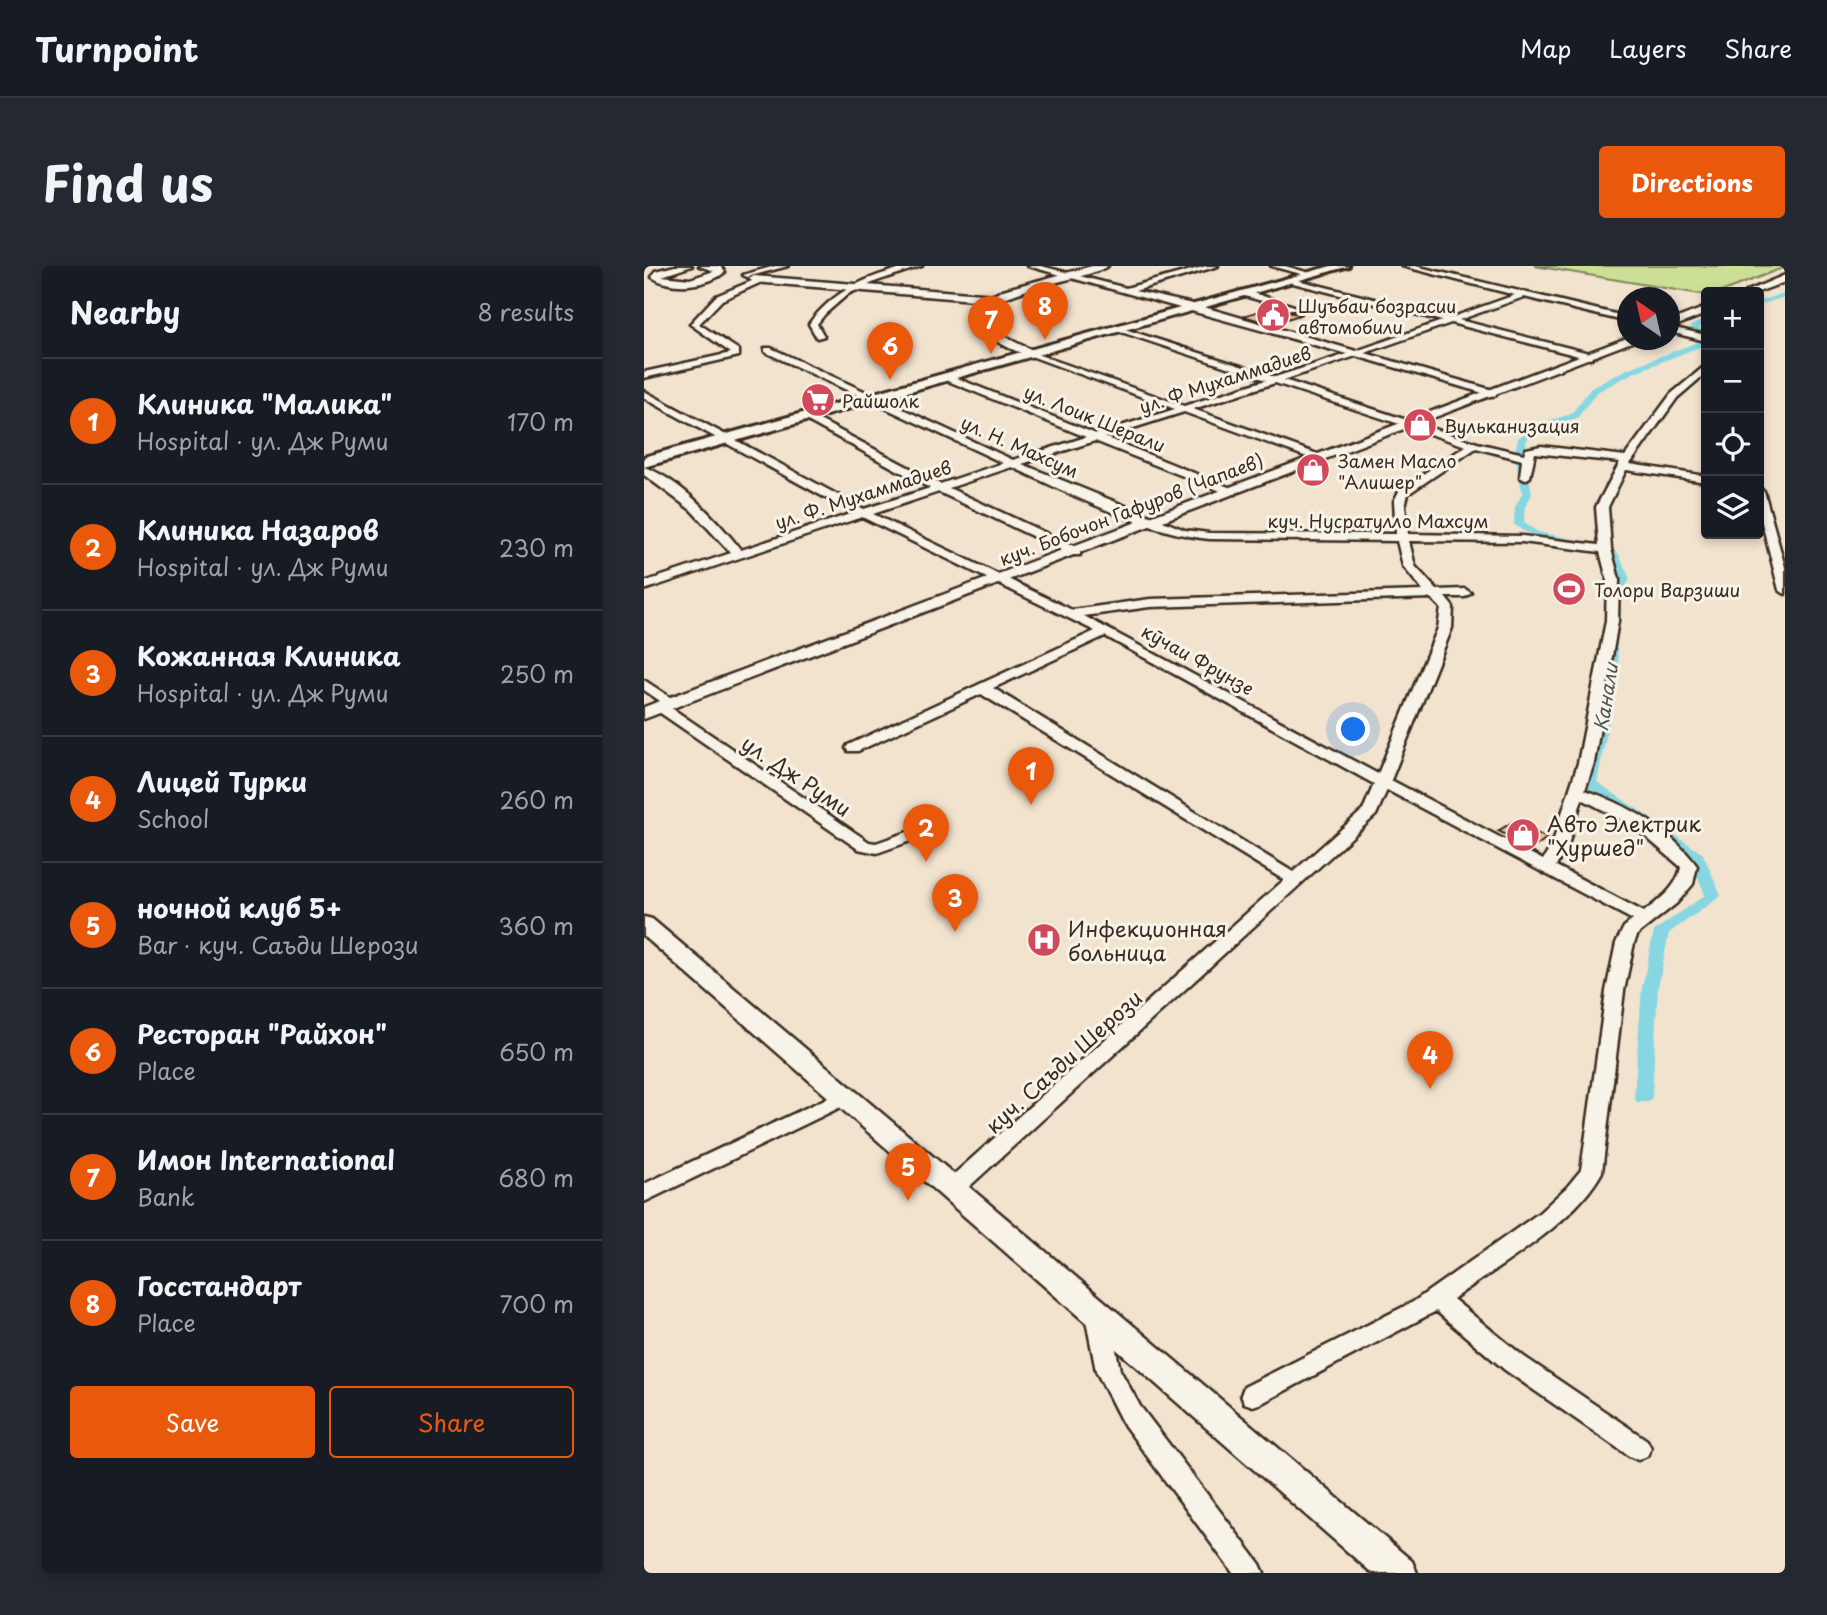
<!DOCTYPE html>
<html lang="en">
<head>
<meta charset="utf-8">
<style>
  :root { --surface:#171b24; --page:#242831; --text:#f1f3f6; --muted:#9ea1a6; --line:#363941; --accent:#ea580c }
  body { margin:0; font-family:"Playpen Sans",sans-serif; background:var(--page); color:var(--text) }
  .controls { position:absolute; right:21px; top:21px; display:grid; overflow:hidden; border-radius:7px; box-shadow:0 4px 10px #0003 }
  .controls button { width:63px; height:63px; display:grid; place-items:center; padding:0; border:0; border-bottom:2px solid var(--line); background:var(--surface); color:var(--text); font:35px sans-serif }
  .compass { position:absolute; left:973px; top:21px; width:63px; height:63px; border-radius:50%; background:var(--surface); box-shadow:0 4px 10px #0003; rotate:326deg }
  .you { position:absolute; left:710px; top:464px; width:24px; height:24px; margin:-18px; border:5px solid #fff; border-radius:50%; background:#1a73e8; box-shadow:0 0 0 10px #1a73e833 }
  .badge { display:grid; place-items:center; width:46px; height:46px; border-radius:50%; background:var(--accent); color:#fff; font-size:23px; font-weight:700 }
  .pin { position:absolute; translate:-50% -58px; filter:drop-shadow(0 2px 4px #0008) }
  .pin::after { content:''; position:absolute; top:37px; width:24px; height:21px; background:inherit; clip-path:polygon(0 0,100% 0,50% 100%) }
  .list { margin:0; padding:0; list-style:none }
  h2 { display:flex; justify-content:space-between; align-items:center; height:91px; margin:0; padding:0 28px; font-size:30px }
  h2 small { font-size:23px; font-weight:400; color:var(--muted) }
  .list li { display:grid; grid-template-columns:46px 1fr auto; gap:21px; align-items:center; box-sizing:border-box; height:126px; padding:0 28px; border-top:2px solid var(--line) }
  .list b { display:block; font-size:26px; white-space:nowrap }
  .list p { margin:0; font-size:23px; white-space:nowrap; color:var(--muted) }
  .list em { font-size:23px; font-style:normal; color:var(--muted) }
  .actions { display:flex; gap:14px; padding:21px 28px }
  .actions a { flex:1; padding:16px 0; border:2px solid var(--accent); border-radius:7px; text-align:center; font-size:24px; color:var(--accent) }
  .actions .main { background:var(--accent); color:#fff }
  .icon { flex:none; width:38px; height:38px; fill:none; stroke:currentColor; stroke-width:2; stroke-linecap:round; stroke-linejoin:round }
  .map { position:relative; flex:none; width:1141px; height:1307px; overflow:hidden; border-radius:7px }
  header { display:flex; align-items:center; gap:42px; box-sizing:border-box; height:98px; padding:0 35px; background:var(--surface); border-bottom:2px solid var(--line) }
  header strong { font-size:33px }
  nav { display:flex; gap:38px; margin-inline-start:auto; font-size:24px }
  .intro { display:flex; align-items:center; justify-content:space-between; box-sizing:border-box; height:168px; padding:0 42px }
  h1 { margin:0; font-size:49px }
  .button { padding:18px 32px; border-radius:7px; background:var(--accent); color:#fff; font-size:24px; font-weight:700 }
  main { display:flex; gap:42px; padding:0 42px }
  aside { flex:1; background:var(--surface); border-radius:7px; box-shadow:0 4px 10px #0003 }
  .map>svg:first-child { display:block }
</style>
</head>
<body>
<header>
<strong>Turnpoint</strong>
<nav><a>Map</a><a>Layers</a><a>Share</a></nav>
</header>
<div class="intro"><h1>Find us</h1><a class="button">Directions</a></div>
<main>
<aside>
<h2>Nearby<small>8 results</small></h2>
<ul class="list">
<li><span class="badge">1</span><div><b>Клиника &quot;Малика&quot;</b><p>Hospital · ул. Дж Руми</p></div><em>170 m</em></li>
<li><span class="badge">2</span><div><b>Клиника Назаров</b><p>Hospital · ул. Дж Руми</p></div><em>230 m</em></li>
<li><span class="badge">3</span><div><b>Кожанная Клиника</b><p>Hospital · ул. Дж Руми</p></div><em>250 m</em></li>
<li><span class="badge">4</span><div><b>Лицей Турки</b><p>School</p></div><em>260 m</em></li>
<li><span class="badge">5</span><div><b>ночной клуб 5+</b><p>Bar · куч. Саъди Шерози</p></div><em>360 m</em></li>
<li><span class="badge">6</span><div><b>Ресторан &quot;Райхон&quot;</b><p>Place</p></div><em>650 m</em></li>
<li><span class="badge">7</span><div><b>Имон International</b><p>Bank</p></div><em>680 m</em></li>
<li><span class="badge">8</span><div><b>Госстандарт</b><p>Place</p></div><em>700 m</em></li>
</ul>
<div class="actions"><a class="main">Save</a><a>Share</a></div>
</aside>
<div class="map">
<svg width="1141" height="1307" viewBox="0 0 1141 1307">
  <rect width="100%" height="100%" fill="#f2e3cf"/>
  <filter id="ink" filterUnits="userSpaceOnUse"><feTurbulence type="fractalNoise" baseFrequency=".0143" numOctaves="2"/><feDisplacementMap in="SourceGraphic" scale="14" xChannelSelector="R" yChannelSelector="G"/><feConvolveMatrix kernelMatrix="1 2 1 2 8 2 1 2 1" color-interpolation-filters="sRGB"/></filter>
  <g filter="url(#ink)">
    <path fill="#cbe096" stroke="#83855a" stroke-width="2" d="M 891,0 L 1141,0 L 1141,1 L 1077,26 L 1062,26 L 1062,29 Z"/>
    <g fill="none" stroke-linecap="round" stroke-linejoin="round">
      <path fill="#87d7e2" fill-rule="evenodd" d="M 1141,27 L 1141,31 L 1115,39 L 1115,35 Z
        M 1062,53 L 1062,58 L 1055,61 L 1061,69 L 1058,80 L 989,107 L 953,126 L 933,152 L 904,161 L 883,173 L 881,186 L 888,228 L 881,241 L 880,257 L 894,266 L 959,279 L 974,287 L 986,313 L 969,342 L 961,342 L 959,340 L 974,313 C 972,307 970,298 966,293 C 953,274 893,280 870,258 L 871,241 L 878,228 L 871,186 L 874,172 L 898,157 L 927,148 L 947,122 L 983,103 L 1051,77 L 1053,69 L 1046,60 Z
        M 966,368 L 972,372 L 975,404 L 953,516 L 1059,588 L 1077,630 L 1025,667 L 1014,721 L 1008,831 L 1005,836 L 993,836 L 990,831 L 998,721 L 1010,665 L 1061,629 L 1047,593 L 939,517 L 963,404 L 960,372 Z"/>
    </g>
    <path fill="#e6be96" stroke="#3b2a1e" stroke-width="2" d="M 629,41 L 648,47 L 659,48 L 627,58 L 599,50 Z
      M 869,556 L 903,572 L 889,582 L 854,565 Z"/>
    <g fill="none" stroke-linecap="round" stroke-linejoin="round">
      <g stroke="#3b2a1e" stroke-width="5">
        <path id="minor" d="M 131,0 L 144,0 L 103,11 L 99,9 Z
          M 265,0 L 278,0 L 233,15 L 204,28 L 181,48 L 173,58 L 180,70 L 173,72 L 165,58 C 189,24 226,10 265,0 Z
          M 384,0 L 397,0 L 482,22 L 562,0 L 574,0 L 491,25 L 553,39 L 712,85 L 798,55 L 645,16 L 645,12 L 806,52 L 871,29 L 758,0 L 771,0 L 984,51 L 984,56 L 880,31 L 815,54 L 949,88 L 950,90 L 946,93 L 807,57 L 721,87 L 852,125 L 852,129 L 849,130 L 712,90 L 640,114 L 833,177 L 880,188 L 882,183 L 897,180 L 981,190 L 1027,128 L 1062,99 L 1062,107 L 1033,132 L 986,198 L 1062,210 L 1062,216 L 982,204 L 964,241 L 967,283 L 975,313 L 974,355 L 950,497 L 941,524 C 983,538 1027,564 1053,600 L 1049,618 L 1033,637 L 994,668 L 990,677 L 980,725 L 958,906 C 929,959 857,998 809,1033 L 879,1090 L 1003,1174 L 1007,1182 L 1003,1190 L 994,1194 L 985,1190 L 861,1104 L 792,1045 L 618,1137 L 609,1140 L 600,1137 L 597,1129 L 600,1121 L 769,1036 L 895,947 L 923,921 L 937,904 L 962,725 L 972,677 L 980,661 L 989,654 L 743,524 L 732,549 L 316,929 L 308,931 L 300,929 L 297,923 L 300,917 L 640,614 L 337,428 L 214,485 L 204,485 L 202,482 L 204,479 L 451,365 L 218,251 L 0,324 L 0,316 L 87,287 L 47,244 L 0,209 L 0,201 C 36,213 74,255 97,284 L 209,247 L 0,132 L 0,125 L 220,243 L 286,222 L 160,153 L 160,149 L 166,149 L 296,218 L 359,197 L 121,86 L 121,82 L 127,82 L 369,194 L 442,171 L 299,113 L 299,109 L 305,109 L 452,168 L 531,143 L 384,89 L 384,85 L 540,140 L 622,114 L 471,64 L 471,60 L 631,111 L 703,88 ZM 631,117 L 822,180 L 756,223 L 750,235 L 752,268 L 565,267 L 541,264 L 378,198 L 451,175 L 584,228 L 592,228 L 592,224 L 461,171 L 540,146 L 671,194 L 679,194 L 679,190 L 549,143 ZM 832,182 L 878,194 L 876,211 L 881,214 L 886,211 L 891,187 L 976,196 L 952,241 L 955,279 L 878,270 L 764,268 L 761,240 L 764,228 ZM 368,201 C 428,229 500,266 565,273 L 753,275 L 759,300 L 779,325 L 506,333 L 428,344 L 229,248 L 295,226 L 428,289 L 436,289 L 436,283 L 305,222 ZM 765,275 L 878,276 L 956,286 L 963,313 L 962,355 L 934,497 L 908,579 L 899,594 L 747,514 L 808,362 L 809,341 L 801,331 L 821,331 L 827,327 L 821,323 L 793,324 L 771,300 ZM 787,332 L 797,342 L 794,362 L 734,508 L 440,350 L 506,341 ZM 461,370 L 730,518 L 719,544 L 649,606 L 349,422 ZM 938,533 L 988,559 L 1037,601 C 1033,622 1016,633 1000,646 L 912,600 L 924,579 Z
          M 627,0 L 641,0 L 669,8 L 665,10 Z
          M 115,12 L 122,14 L 78,34 L 55,58 L 95,84 L 95,90 L 0,112 L 0,106 L 87,87 L 46,58 L 72,30 Z
          M 597,25 L 603,25 L 656,42 L 649,44 L 597,29 Z
          M 1026,61 L 1062,69 L 1062,75 L 1026,66 Z
          M 1115,222 L 1120,225 L 1141,301 L 1141,328 L 1135,324 L 1115,245 Z
          M 0,414 L 35,437 L 26,441 L 225,576 L 232,577 L 272,563 L 280,568 L 278,571 L 233,587 L 214,583 L 12,444 L 12,438 L 19,437 L 0,424 Z
          M 198,825 L 205,827 L 208,832 L 205,837 L 0,936 L 0,918 Z
          M 453,1039 L 461,1042 L 465,1049 L 476,1104 L 496,1140 L 616,1298 L 620,1307 L 589,1307 L 478,1156 L 452,1105 L 441,1049 L 445,1042 Z"/>
      </g>
      <g stroke="#3b2a1e" stroke-width="5">
        <path id="tertiary" d="M 31,0 L 48,0 L 18,10 L 46,13 L 70,5 L 55,0 L 76,0 L 81,6 C 63,21 27,24 8,11 L 11,5 Z
          M 448,0 L 464,0 C 434,20 259,31 391,85 L 393,87 L 387,90 C 363,83 317,63 342,35 L 110,16 L 105,13 L 110,10 L 350,29 L 359,24 Z
          M 1141,9 L 1141,16 L 1114,26 L 1101,26 Z
          M 1062,41 L 1062,48 L 1026,62 L 1026,55 Z
          M 983,72 L 993,74 L 0,453 L 0,441 Z
          M 0,651 L 8,653 L 768,1295 L 773,1307 L 728,1307 L 0,670 Z"/>
      </g>
      <g stroke="#3b2a1e" stroke-width="6">
        <path id="secondary" d="M 687,0 L 705,0 L 0,201 L 0,191 Z"/>
      </g>
      <use href="#minor" fill="#f7f3e8" fill-rule="evenodd"/>
      <use href="#tertiary" fill="#f7f3e8" fill-rule="evenodd"/>
      <use href="#secondary" fill="#f7f3e8" fill-rule="evenodd"/>
    </g>
  </g>
  <defs>
    <g id="civic-disc" transform="scale(1.75)"><circle r="9.5" fill="#d1495b" stroke="#f7f3e8"/><path d="M-.6-6.5H3V-4.5H.6V-3L4-1V1h2V6H-6V1h2V-1L-.6-3ZM-1.2 2.5V6h2.4V2.5Z" fill="#fff"/></g>
    <g id="supermarket-disc" transform="scale(1.75)"><circle r="9.5" fill="#d1495b" stroke="#f7f3e8"/><path d="M-6-5.5h2.5l.6 2H6L4.5 2H-2.5L-4.4-4H-6ZM-1.5 3.2a1.3 1.3 0 1 0 .1 0ZM3 3.2a1.3 1.3 0 1 0 .1 0Z" fill="#fff"/></g>
    <g id="shop-disc" transform="scale(1.75)"><circle r="9.5" fill="#d1495b" stroke="#f7f3e8"/><path d="M-5-2.5h2.3a2.7 3.5 0 0 1 5.4 0H5L5.5 6h-11ZM-1.5-2.5h3a1.5 2.3 0 0 0-3 0Z" fill="#fff"/></g>
    <g id="stadium-disc" transform="scale(1.75)"><circle r="9.5" fill="#d1495b" stroke="#f7f3e8"/><path d="M0-5a6.5 5 0 1 0 0 10a6.5 5 0 1 0 0-10ZM-3.5-1.8h7v3.6h-7Z" fill="#fff"/></g>
    <g id="hospital-disc" transform="scale(1.75)"><circle r="9.5" fill="#d1495b" stroke="#f7f3e8"/><path d="M-5-5h3v3.5h4V-5h3V5h-3V1.5h-4V5h-3Z" fill="#fff"/></g>
  </defs>
  <g fill-rule="evenodd">
    <use href="#civic-disc" x="629" y="49"/>
    <use href="#supermarket-disc" x="174" y="134"/>
    <use href="#shop-disc" x="776" y="159"/>
    <use href="#shop-disc" x="669" y="204"/>
    <use href="#stadium-disc" x="925" y="323"/>
    <use href="#shop-disc" x="879" y="569"/>
    <use href="#hospital-disc" x="400" y="674"/>
  </g>
  <g text-anchor="middle" dominant-baseline="central" stroke-width="6" stroke-linejoin="round" paint-order="stroke">
    <g font-size="18" fill="#3b2a1e" stroke="#f7f3e8" text-anchor="start">
      <text x="654" y="39">Шуъбаи бозрасии<tspan x="654" dy="21">автомобили</tspan></text>
      <text x="198" y="134">Райшолк</text>
      <text x="800" y="159">Вульканизация</text>
      <text x="694" y="194">Замен Масло<tspan x="694" dy="21">"Алишер"</tspan></text>
      <text x="950" y="323">Толори Варзиши</text>
    </g>
    <g font-size="18" fill="#3b2a1e" stroke="#f7f3e8">
      <text transform="translate(581 113) rotate(-18)">ул. Ф Мухаммадиев</text>
      <text transform="translate(451 152) rotate(22)">ул. Лоик Шерали</text>
      <text transform="translate(376 180) rotate(24)">ул. Н. Махсум</text>
      <text transform="translate(219 228) rotate(-18)">ул. Ф. Мухаммадиев</text>
      <text transform="translate(487 243) rotate(-21)">куч. Бобочон Гафуров (Чапаев)</text>
      <text x="734" y="254">куч. Нусратулло Махсум</text>
      <text transform="translate(554 393) rotate(29)">кӯчаи Фрунзе</text>
    </g>
    <g font-size="19" font-style="italic" fill="#4e554f" stroke="#f7f3e8">
      <text transform="translate(961 431) rotate(-81)">Канали</text>
    </g>
    <g font-size="21" fill="#3b2a1e" stroke="#f7f3e8">
      <text transform="translate(153 509) rotate(34)">ул. Дж Руми</text>
      <text transform="translate(419 795) rotate(-42)">куч. Саъди Шерози</text>
    </g>
    <g font-size="21" fill="#3b2a1e" stroke="#f7f3e8" text-anchor="start">
      <text x="903" y="557">Авто Электрик<tspan x="903" dy="24">"Хуршед"</tspan></text>
      <text x="424" y="662">Инфекционная<tspan x="424" dy="24">больница</tspan></text>
    </g>
  </g>
</svg>
<div class="controls">
<button>+</button>
<button>−</button>
<button><svg class="icon" aria-label="locate" viewBox="0 0 24 24"><circle cx="12" cy="12" r="6"/><path d="M12 2v4M12 18v4M2 12h4M18 12h4"/></svg></button>
<button><svg class="icon" aria-label="layers" viewBox="0 0 24 24"><path d="M12 4l9 5-9 5-9-5zM3 14l9 5 9-5"/></svg></button>
</div>
<svg class="compass" viewBox="-18 -18 36 36"><path d="M0-13l5 13h-10z" fill="#e53935"/><path d="M0 13l5-13h-10z" fill="#9ea1a6"/></svg>
<div class="you"></div>
<div class="pin badge" style="left:387px;top:539px">1</div>
<div class="pin badge" style="left:282px;top:596px">2</div>
<div class="pin badge" style="left:311px;top:666px">3</div>
<div class="pin badge" style="left:786px;top:823px">4</div>
<div class="pin badge" style="left:264px;top:935px">5</div>
<div class="pin badge" style="left:246px;top:114px">6</div>
<div class="pin badge" style="left:347px;top:88px">7</div>
<div class="pin badge" style="left:401px;top:74px">8</div>
</div>
</main>
</body>
</html>
